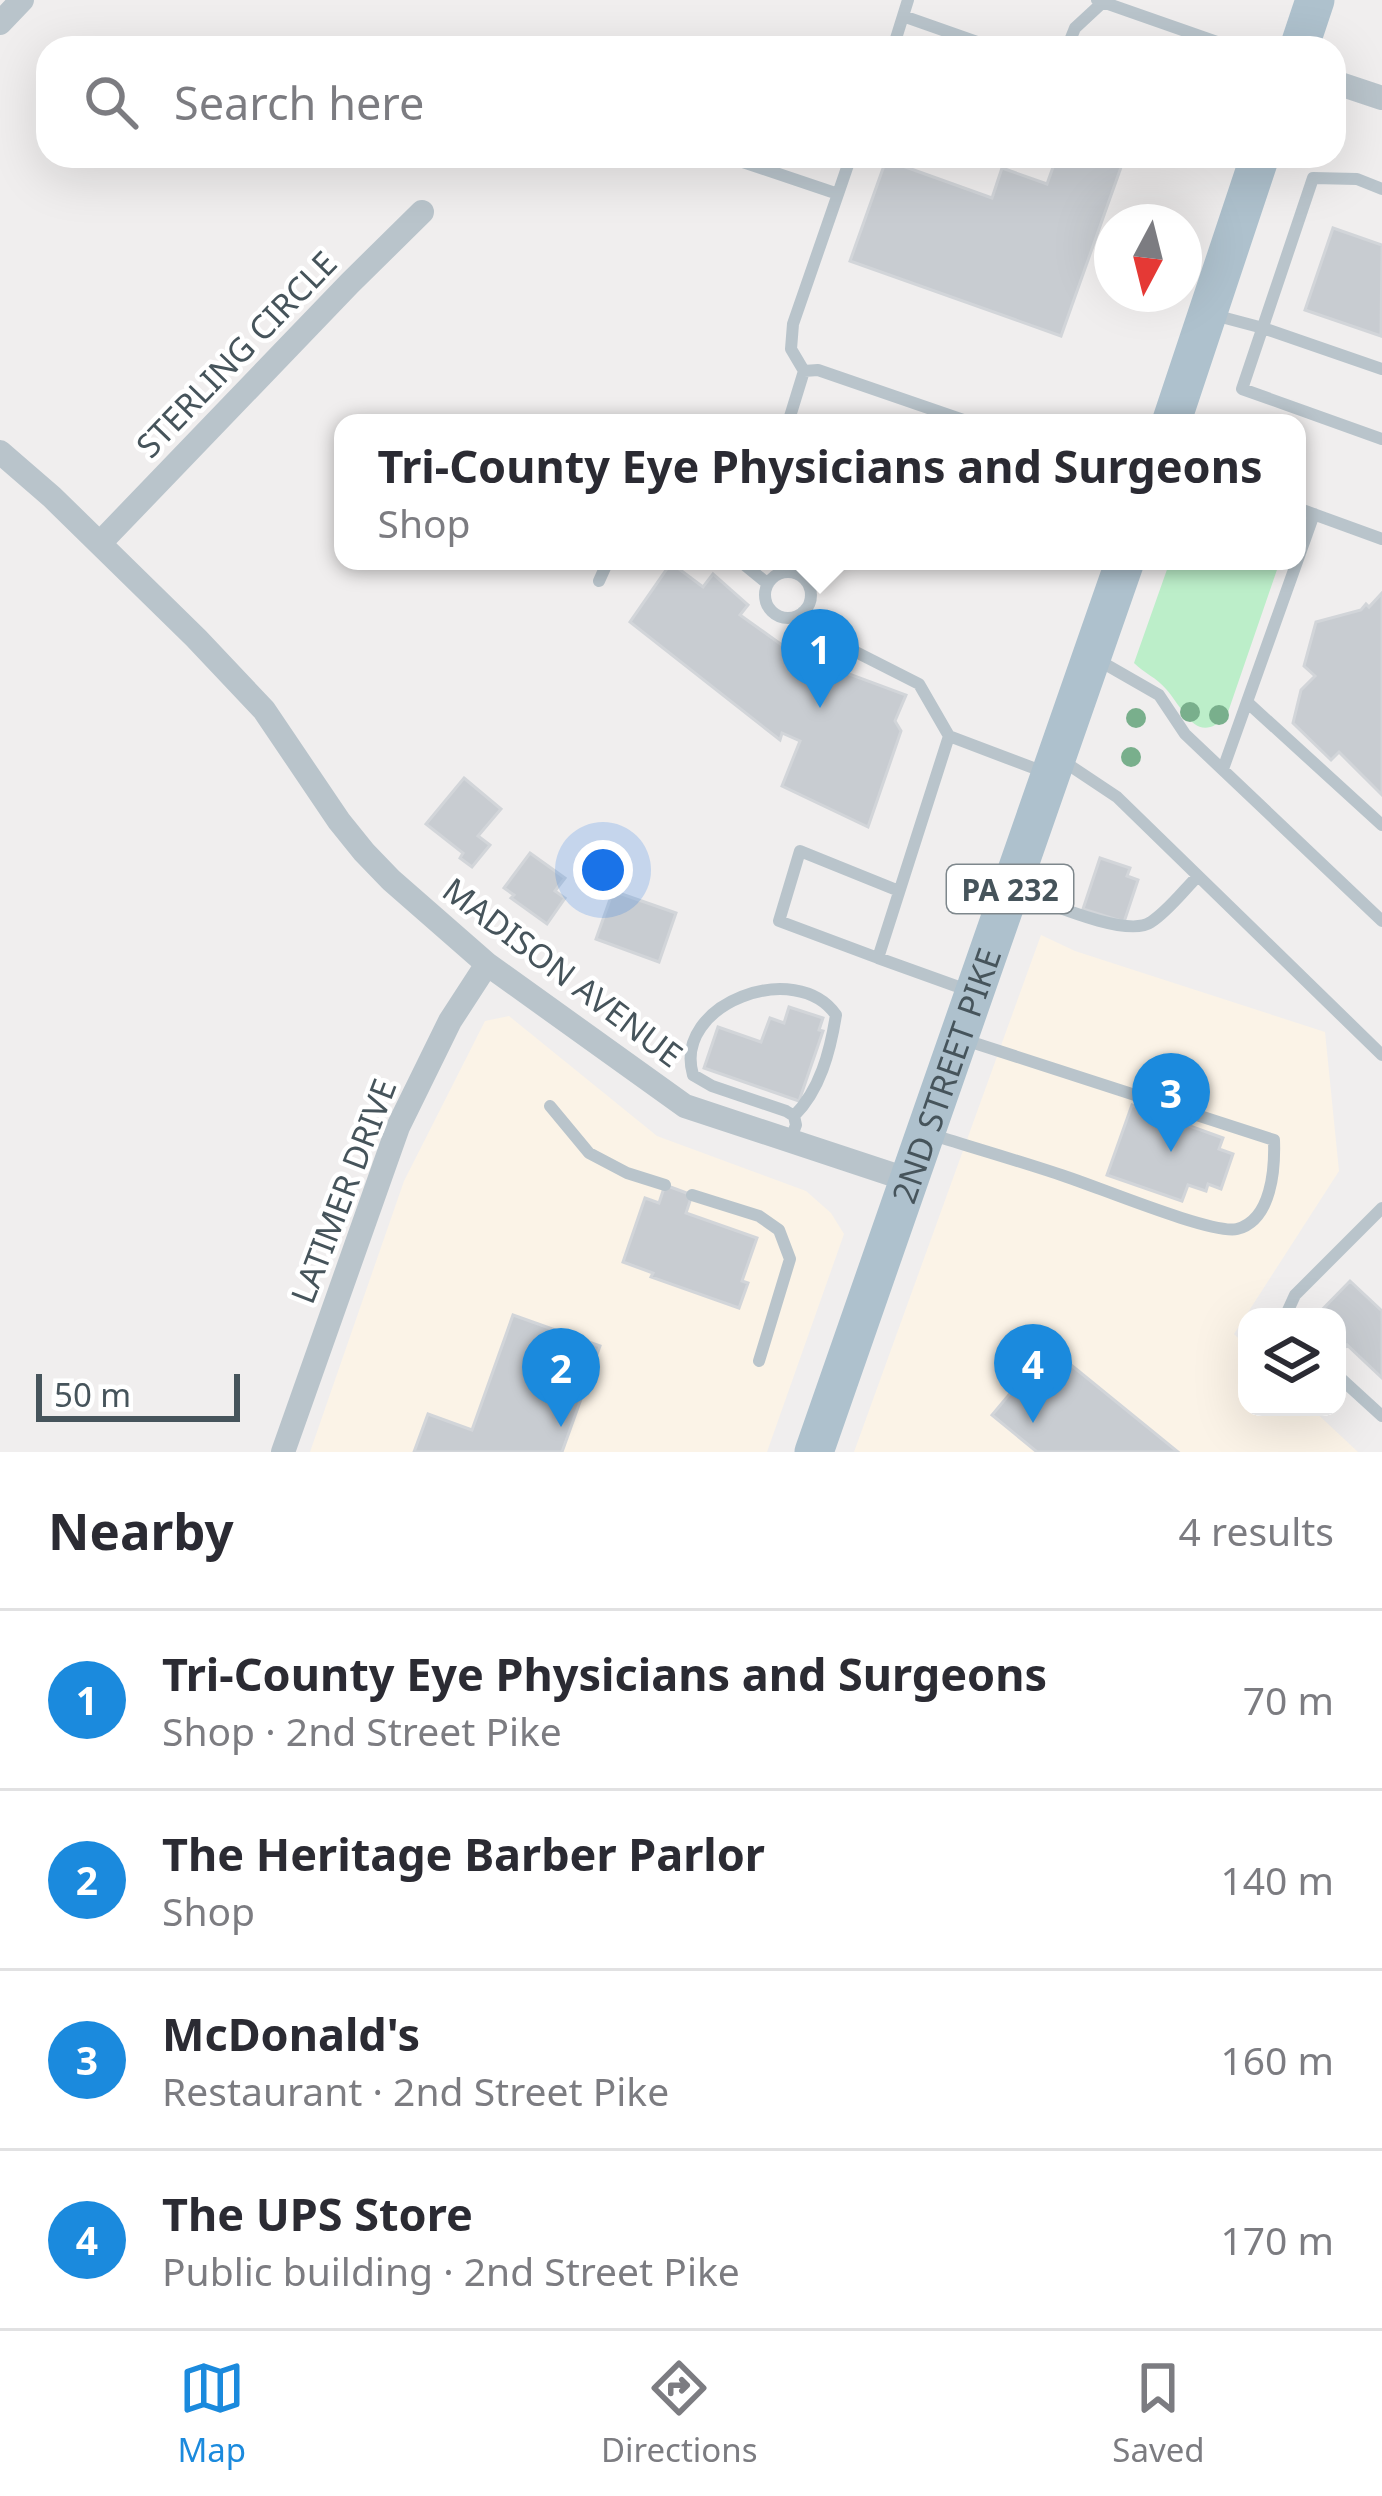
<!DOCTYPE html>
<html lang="en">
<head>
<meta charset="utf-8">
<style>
  :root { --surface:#fff; --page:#f7f7f7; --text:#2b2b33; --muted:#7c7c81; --line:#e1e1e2; --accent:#1b8add }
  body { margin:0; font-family:"Noto Sans",sans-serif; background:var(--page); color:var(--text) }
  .controls { position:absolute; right:36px; bottom:36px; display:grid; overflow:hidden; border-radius:24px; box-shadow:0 12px 48px #0002 }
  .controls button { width:108px; height:108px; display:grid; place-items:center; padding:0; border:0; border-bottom:3px solid var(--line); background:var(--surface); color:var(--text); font:60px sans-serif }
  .compass { position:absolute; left:1094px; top:204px; width:108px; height:108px; border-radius:50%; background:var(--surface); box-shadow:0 12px 48px #0002; rotate:187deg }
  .scale { position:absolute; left:36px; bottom:30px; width:204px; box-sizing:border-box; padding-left:12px; border:6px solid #46545b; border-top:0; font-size:33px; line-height:42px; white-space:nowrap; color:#46545b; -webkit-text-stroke:9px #fff; paint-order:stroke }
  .you { position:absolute; left:603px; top:870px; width:42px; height:42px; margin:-30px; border:9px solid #fff; border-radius:50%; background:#1a73e8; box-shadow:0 0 0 18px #1a73e833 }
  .badge { display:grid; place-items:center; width:78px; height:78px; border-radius:50%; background:var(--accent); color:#fff; font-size:39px; font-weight:700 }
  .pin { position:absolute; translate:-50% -99px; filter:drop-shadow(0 3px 6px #0008) }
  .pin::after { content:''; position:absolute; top:63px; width:42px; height:36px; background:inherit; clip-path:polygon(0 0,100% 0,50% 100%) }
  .popup { position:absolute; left:334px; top:414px; width:972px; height:156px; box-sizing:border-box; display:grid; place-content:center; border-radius:24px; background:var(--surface); filter:drop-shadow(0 3px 9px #0005); font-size:39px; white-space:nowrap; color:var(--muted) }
  .popup b { font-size:45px; color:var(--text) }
  .popup::after { content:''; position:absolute; left:50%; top:100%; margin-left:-24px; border:24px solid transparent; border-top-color:var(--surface) }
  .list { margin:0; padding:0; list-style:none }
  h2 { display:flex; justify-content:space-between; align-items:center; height:156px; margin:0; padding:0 48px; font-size:51px }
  h2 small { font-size:39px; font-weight:400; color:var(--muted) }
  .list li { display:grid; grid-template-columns:78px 1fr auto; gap:36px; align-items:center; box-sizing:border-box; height:180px; padding:0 48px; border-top:3px solid var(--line) }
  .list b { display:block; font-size:45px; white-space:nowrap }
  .list p { margin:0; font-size:39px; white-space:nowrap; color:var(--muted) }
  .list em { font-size:39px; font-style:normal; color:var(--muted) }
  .icon { flex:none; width:66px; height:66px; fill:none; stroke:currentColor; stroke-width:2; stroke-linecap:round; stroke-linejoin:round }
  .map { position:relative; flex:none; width:1382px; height:1452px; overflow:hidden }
  .search { position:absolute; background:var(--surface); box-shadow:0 12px 48px #0002; left:36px; right:36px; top:36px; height:132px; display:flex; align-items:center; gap:30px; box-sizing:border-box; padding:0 42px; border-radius:36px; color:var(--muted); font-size:45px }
  .sheet { height:876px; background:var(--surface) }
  nav { display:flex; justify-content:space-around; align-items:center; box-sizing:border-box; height:168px; border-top:3px solid var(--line); background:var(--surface); font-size:33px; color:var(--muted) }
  nav a { display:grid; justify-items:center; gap:6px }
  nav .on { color:var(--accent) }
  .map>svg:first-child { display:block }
</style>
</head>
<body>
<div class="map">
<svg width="1382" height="1452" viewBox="0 0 1382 1452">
  <rect width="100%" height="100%" fill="#f0eeee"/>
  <path fill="#fbf3e7" d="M 1041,935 L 1075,951 L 1325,1032 L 1339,1171 L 1234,1334 L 1247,1347 L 1247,1407 L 1310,1407 L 1358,1452 L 854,1452 Z
    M 509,1016 L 657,1136 L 806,1191 L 831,1213 L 844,1234 L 767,1452 L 310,1452 L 404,1181 L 485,1021 Z"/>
  <path fill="#bceec9" d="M 1170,561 L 1280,561 L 1227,715 C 1197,748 1184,709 1166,689 C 1157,678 1144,673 1134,663 Z"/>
  <path fill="#c8ccd1" stroke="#d2d5d9" stroke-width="3" d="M 1057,156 L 1125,156 L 1061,336 L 850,261 L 886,160 L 992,198 L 1002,168 L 1047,184 Z
    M 1333,228 L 1382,245 L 1381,336 L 1305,310 Z
    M 671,563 L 703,587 L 713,574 L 748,605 L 740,615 L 789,650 L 785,655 L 809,673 L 817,662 L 906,695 L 895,721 L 901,731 L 868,827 L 782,786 L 800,741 L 782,733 L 780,740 L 630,622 Z
    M 1382,593 L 1382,795 L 1339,752 L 1331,760 L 1293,723 L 1301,690 L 1315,676 L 1304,666 L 1316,622 L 1361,610 L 1366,604 L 1369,607 Z
    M 464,778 L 501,809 L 478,836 L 490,845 L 472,867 L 460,858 L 463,853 L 426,824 Z
    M 530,853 L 565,878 L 555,891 L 565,898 L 547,924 L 511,898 L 514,895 L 504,888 Z
    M 1100,858 L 1130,868 L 1127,876 L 1138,880 L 1124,922 L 1083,909 Z
    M 613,891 L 676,913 L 659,962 L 596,939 Z
    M 789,1007 L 823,1018 L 819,1030 L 823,1031 L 799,1101 L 704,1068 L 718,1027 L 761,1042 L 770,1018 L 784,1023 Z
    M 1132,1105 L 1223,1138 L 1219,1149 L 1233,1154 L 1221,1189 L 1208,1184 L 1206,1191 L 1188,1185 L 1182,1201 L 1107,1175 Z
    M 665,1185 L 692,1195 L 686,1213 L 757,1238 L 742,1281 L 748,1283 L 739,1308 L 651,1277 L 653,1273 L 623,1262 L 645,1198 L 659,1203 Z
    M 1350,1281 L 1382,1311 L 1382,1378 L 1347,1345 L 1337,1356 L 1337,1317 L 1316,1316 Z
    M 513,1315 L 600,1346 L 562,1452 L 414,1452 L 428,1414 L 472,1430 Z
    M 1049,1347 L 1178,1452 L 1037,1452 L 992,1415 Z"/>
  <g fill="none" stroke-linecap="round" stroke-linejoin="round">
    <path stroke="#b9c4cb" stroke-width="12" d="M 1097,0 L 1234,48
      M 903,16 L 994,48
      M 893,48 L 908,0
      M 1067,48 L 1075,28 L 1103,2
      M 725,156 L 838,194 L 851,156
      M 1382,189 L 1357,179 L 1313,178 L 1242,389 L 1382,439
      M 1214,315 L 1263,328 L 1382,369
      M 804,371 L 818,370 L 972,423
      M 788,423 L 804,371 L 791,349 L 793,324 L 838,194
      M 1297,508 L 1382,539
      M 740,561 L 768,584
      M765 595a23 23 0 1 1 46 0a23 23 0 1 1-46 0Z
      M 599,581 L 608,561
      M 803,612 L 848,648 L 919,684 L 949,736 L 1044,772
      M 1098,660 L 1159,695 L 1185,734 L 1382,921
      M 1247,702 L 1382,825
      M 1063,761 L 1117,797 L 1382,1055
      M 1223,769 L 1314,514
      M 899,891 L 800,851 L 779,921 L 878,958 L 949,736
      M 1016,891 C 1044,901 1127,939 1151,922 C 1168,911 1183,891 1198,876
      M 878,958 L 967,990
      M 550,1106 L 589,1153 L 627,1173 L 665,1185
      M 933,1135 C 977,1149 1023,1162 1067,1177 C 1098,1187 1213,1235 1237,1229 C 1272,1220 1275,1168 1274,1140 L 965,1040
      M 790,1141 L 796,1125 L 794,1116 L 786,1111 L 712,1086 L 693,1075 C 672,1003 797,958 836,1015 C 830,1052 820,1090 794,1116
      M 692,1195 L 759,1216 L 779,1230 L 790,1259 L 759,1361
      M 1285,1317 L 1295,1295 L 1382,1208
      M 1337,1375 L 1382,1416"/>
    <path stroke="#b9c4cb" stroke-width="24" d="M 0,23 L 22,0
      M 1334,82 L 1382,98
      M 0,452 L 52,497 L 196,638 L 264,710 L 339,821 L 364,852 L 391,880 L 487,964 L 685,1106 L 909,1180
      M 100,543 L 350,283 L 422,212
      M 283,1452 L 398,1127 L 450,1021 L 487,964"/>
    <g stroke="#aec1cd" stroke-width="39">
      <path d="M 1299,48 L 1315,0"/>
      <path d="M 1171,423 L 1260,156"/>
      <path id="s1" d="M 814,1452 L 1125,561"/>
    </g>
  </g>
  <g fill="#79af8c">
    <circle cx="1190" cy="712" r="10"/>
    <circle cx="1219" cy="715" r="10"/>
    <circle cx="1136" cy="718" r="10"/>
    <circle cx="1131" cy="757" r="10"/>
  </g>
  <g text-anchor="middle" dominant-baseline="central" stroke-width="9" stroke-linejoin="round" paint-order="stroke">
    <rect fill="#fff" stroke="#7e878c" stroke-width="3" x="947" y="865" width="126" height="48" rx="9"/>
    <g font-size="30" font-weight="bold" fill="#46545b">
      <text x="1010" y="889">PA 232</text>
    </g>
    <g font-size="33" fill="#46545b" stroke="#fff">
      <text transform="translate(236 354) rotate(-46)">STERLING CIRCLE</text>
      <text transform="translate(563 972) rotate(37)">MADISON AVENUE</text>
      <text stroke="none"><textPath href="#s1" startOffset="399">2ND STREET PIKE</textPath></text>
      <text transform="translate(343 1191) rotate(-69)">LATIMER DRIVE</text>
    </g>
  </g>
</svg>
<div class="controls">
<button><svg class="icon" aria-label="layers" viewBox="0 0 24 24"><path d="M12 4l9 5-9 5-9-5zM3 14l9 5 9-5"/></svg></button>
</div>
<svg class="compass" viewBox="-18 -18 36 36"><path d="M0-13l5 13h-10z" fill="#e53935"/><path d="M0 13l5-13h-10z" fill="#7c7c81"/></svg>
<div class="scale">50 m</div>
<div class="you"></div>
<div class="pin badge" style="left:820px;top:708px">1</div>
<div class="popup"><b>Tri-County Eye Physicians and Surgeons</b>Shop</div>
<div class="pin badge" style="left:561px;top:1427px">2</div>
<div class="pin badge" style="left:1171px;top:1152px">3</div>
<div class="pin badge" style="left:1033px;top:1423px">4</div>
<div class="search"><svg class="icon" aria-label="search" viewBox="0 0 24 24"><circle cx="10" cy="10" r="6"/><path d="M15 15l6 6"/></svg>Search here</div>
</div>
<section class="sheet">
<h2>Nearby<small>4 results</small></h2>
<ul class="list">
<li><span class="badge">1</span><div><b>Tri-County Eye Physicians and Surgeons</b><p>Shop · 2nd Street Pike</p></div><em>70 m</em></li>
<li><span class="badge">2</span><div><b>The Heritage Barber Parlor</b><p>Shop</p></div><em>140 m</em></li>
<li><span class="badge">3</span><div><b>McDonald's</b><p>Restaurant · 2nd Street Pike</p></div><em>160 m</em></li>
<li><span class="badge">4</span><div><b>The UPS Store</b><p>Public building · 2nd Street Pike</p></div><em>170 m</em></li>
</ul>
</section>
<nav>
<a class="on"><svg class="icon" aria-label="map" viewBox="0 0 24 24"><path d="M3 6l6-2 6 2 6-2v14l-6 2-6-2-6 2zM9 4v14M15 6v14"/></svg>Map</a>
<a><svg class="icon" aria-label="directions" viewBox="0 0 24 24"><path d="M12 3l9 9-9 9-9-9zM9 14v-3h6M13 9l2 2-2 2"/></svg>Directions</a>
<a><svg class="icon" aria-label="saved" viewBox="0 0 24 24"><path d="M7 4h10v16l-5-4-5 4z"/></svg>Saved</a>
</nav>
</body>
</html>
